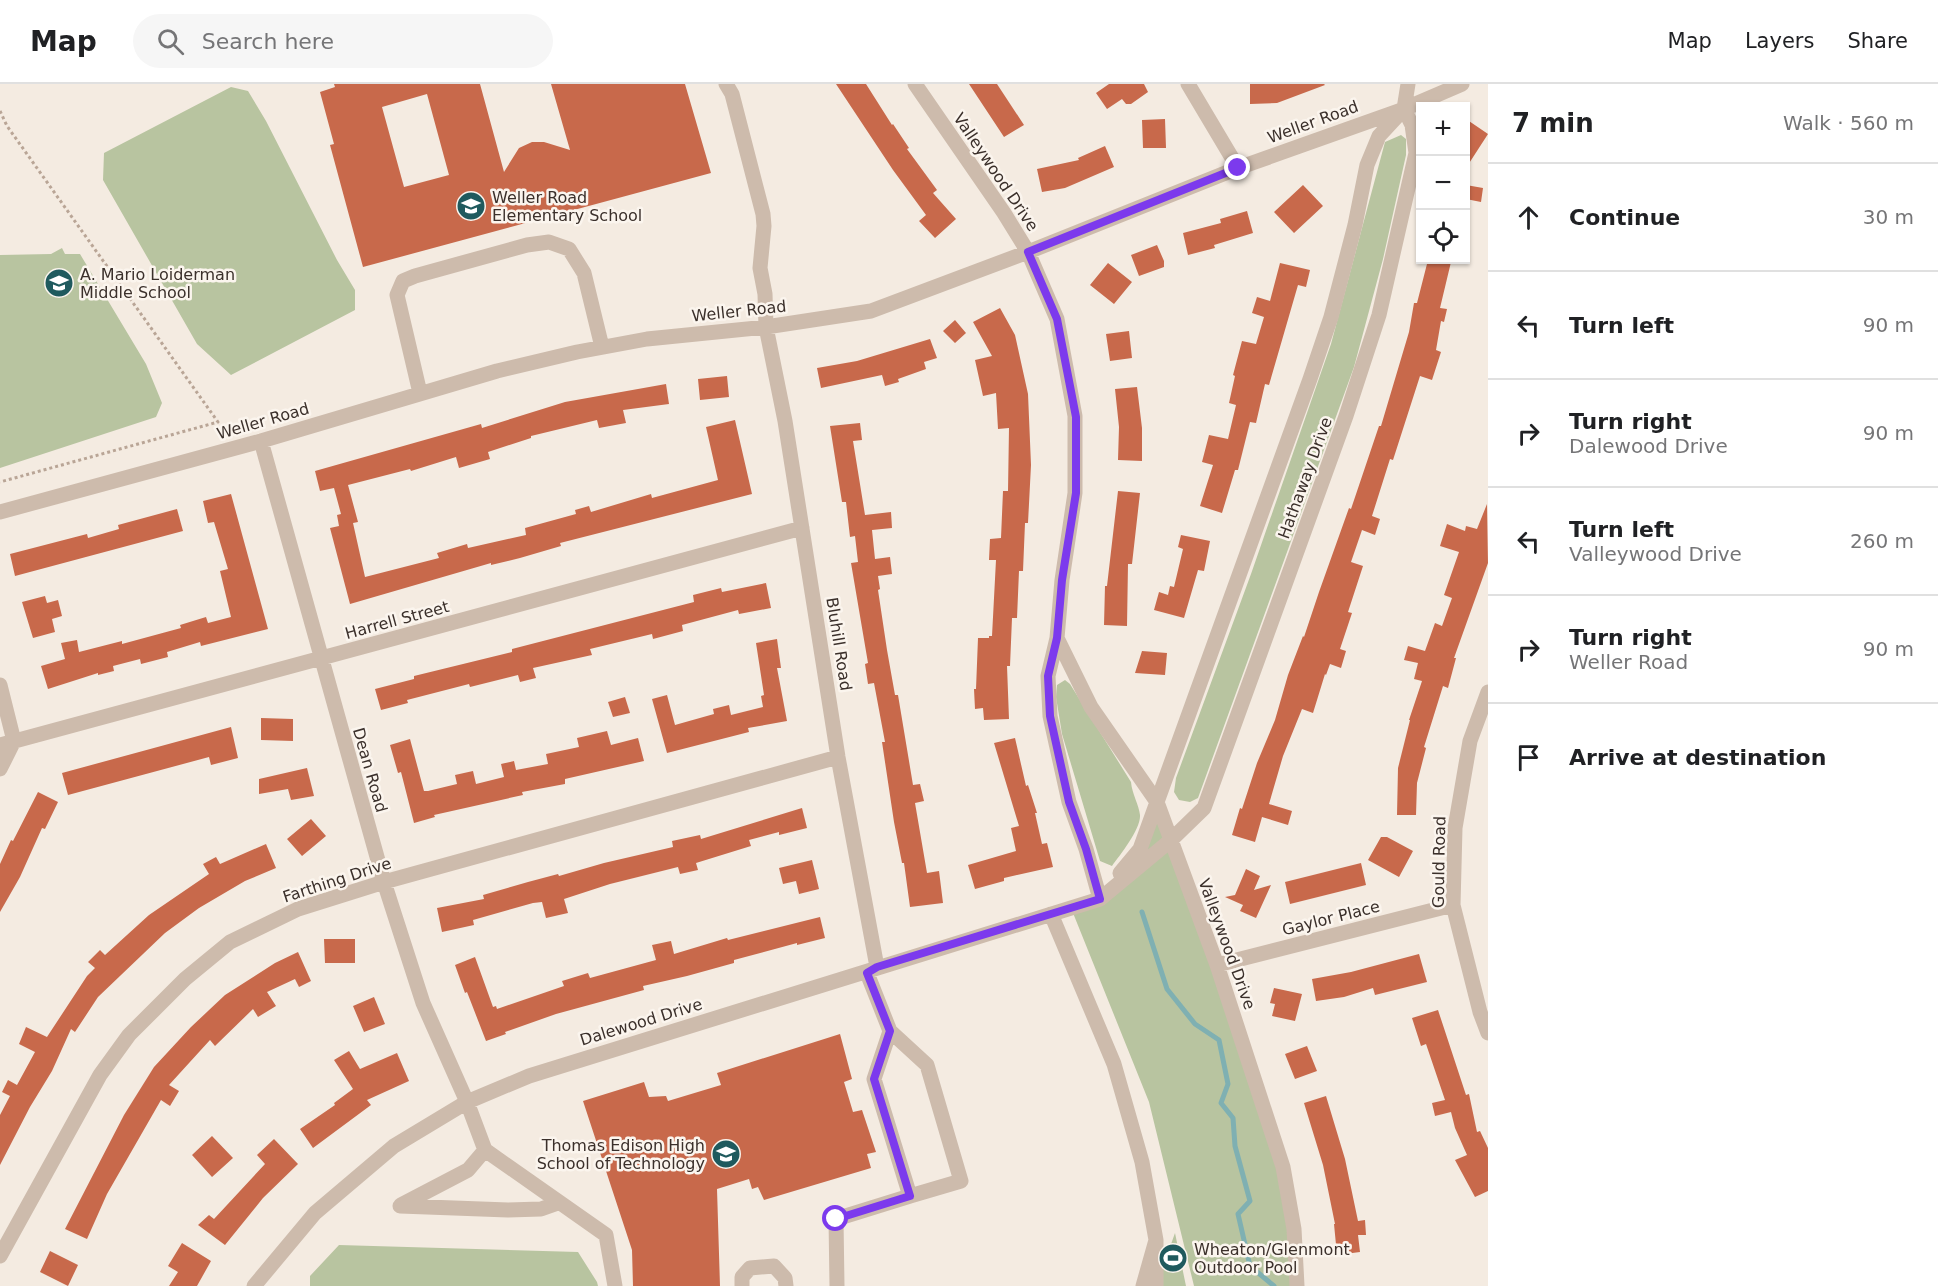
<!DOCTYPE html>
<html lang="en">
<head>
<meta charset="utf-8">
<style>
  :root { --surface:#fff; --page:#f6f6f6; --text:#202124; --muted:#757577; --line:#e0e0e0 }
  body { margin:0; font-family:"DejaVu Sans",sans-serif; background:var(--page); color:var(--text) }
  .controls { position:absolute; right:18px; top:18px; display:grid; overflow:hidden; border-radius:0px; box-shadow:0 2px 4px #0004 }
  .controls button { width:54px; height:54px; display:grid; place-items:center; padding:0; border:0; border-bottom:2px solid var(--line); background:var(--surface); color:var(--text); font:30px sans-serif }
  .stop { position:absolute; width:18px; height:18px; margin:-14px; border:4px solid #7c3aed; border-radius:50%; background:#fff }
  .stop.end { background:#7c3aed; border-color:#fff; box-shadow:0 2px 6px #0008 }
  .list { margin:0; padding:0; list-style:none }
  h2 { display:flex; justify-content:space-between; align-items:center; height:78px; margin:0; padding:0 24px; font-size:26px }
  h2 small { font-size:20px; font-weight:400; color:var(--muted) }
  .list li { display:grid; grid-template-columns:39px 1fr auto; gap:18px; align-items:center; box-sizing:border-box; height:108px; padding:0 24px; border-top:2px solid var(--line) }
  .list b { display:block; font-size:22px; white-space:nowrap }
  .list p { margin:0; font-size:20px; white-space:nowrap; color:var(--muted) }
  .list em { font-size:20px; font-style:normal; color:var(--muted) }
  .icon { flex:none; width:33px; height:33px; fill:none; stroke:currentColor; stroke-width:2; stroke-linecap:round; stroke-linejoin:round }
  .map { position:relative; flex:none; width:1488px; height:1202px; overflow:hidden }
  header { display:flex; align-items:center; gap:36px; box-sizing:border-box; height:84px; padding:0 30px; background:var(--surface); border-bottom:2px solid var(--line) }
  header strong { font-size:28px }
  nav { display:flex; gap:33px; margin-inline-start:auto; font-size:21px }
  .search { width:420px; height:54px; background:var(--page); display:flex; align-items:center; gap:15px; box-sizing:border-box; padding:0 21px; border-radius:33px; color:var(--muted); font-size:22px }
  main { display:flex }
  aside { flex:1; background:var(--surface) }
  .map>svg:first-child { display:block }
</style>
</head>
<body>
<header>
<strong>Map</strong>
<div class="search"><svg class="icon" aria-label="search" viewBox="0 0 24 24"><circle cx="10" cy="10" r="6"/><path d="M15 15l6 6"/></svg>Search here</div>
<nav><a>Map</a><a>Layers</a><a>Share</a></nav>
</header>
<main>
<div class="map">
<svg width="1488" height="1202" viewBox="0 0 1488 1202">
  <rect width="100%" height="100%" fill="#f4ebe1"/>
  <path fill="#b8c4a0" d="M 231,3 L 248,7 L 266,37 L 337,176 L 355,206 L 355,226 L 231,291 L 197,260 L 103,96 L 104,69 Z
    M 1401,51 L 1406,55 L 1406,71 L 1383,175 L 1354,283 L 1198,714 L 1190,718 L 1179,716 L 1174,708 L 1176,694 L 1251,490 L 1331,260 L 1385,58 Z
    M 62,164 L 65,170 L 80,170 L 146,280 L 162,319 L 156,333 L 0,384 L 0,171 L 51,170 Z
    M 1065,596 L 1070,600 L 1131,698 C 1132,710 1139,721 1140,731 C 1141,745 1120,771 1112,782 L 1100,777 L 1062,650 L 1056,613 L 1057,601 Z
    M 1157,718 L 1283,1083 L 1297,1202 L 1194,1202 L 1149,1018 L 1071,824 L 1100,815 L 1140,765 Z
    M 1175,1149 L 1186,1202 L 1156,1202 Z
    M 339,1161 L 578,1168 L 597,1198 L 598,1202 L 310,1202 L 310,1192 Z"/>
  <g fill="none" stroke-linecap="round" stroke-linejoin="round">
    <path stroke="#7fb0b2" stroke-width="5" d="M 1142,828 L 1167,905 L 1195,940 L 1219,956 L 1228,1000 L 1221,1019 L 1233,1034 L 1235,1062 L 1250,1117 L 1238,1130 L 1250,1182 L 1274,1202"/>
  </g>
  <path fill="#c8694b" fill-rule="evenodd" d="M 334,0 L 480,0 L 504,88 L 519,64 L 532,58 L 544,58 L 570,66 L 551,0 L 685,0 L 711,89 L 363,183 L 330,61 L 334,60 L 320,8 L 335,3 ZM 427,10 L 449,91 L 404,103 L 382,23 Z
    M 836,0 L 866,0 L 892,41 L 893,40 L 909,64 L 907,65 L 937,106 L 933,109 L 956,135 L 935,154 L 919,137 L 926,131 L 893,86 Z
    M 969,0 L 997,0 L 1024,41 L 1004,53 Z
    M 1109,0 L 1144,0 L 1148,8 L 1131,20 L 1126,20 L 1122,15 L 1107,25 L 1096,9 Z
    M 1250,0 L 1324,0 L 1325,1 L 1277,19 L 1250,20 Z
    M 1165,35 L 1166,64 L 1143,64 L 1142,36 Z
    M 1466,35 L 1488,50 L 1466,84 Z
    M 1105,62 L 1114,83 L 1065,104 L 1042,108 L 1037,85 L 1079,76 L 1078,74 Z
    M 1303,101 L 1323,122 L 1294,149 L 1274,128 Z
    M 1466,101 L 1483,104 L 1481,118 L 1466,115 Z
    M 1247,127 L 1253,149 L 1214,161 L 1215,164 L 1188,171 L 1183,149 L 1221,139 L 1220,135 Z
    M 1157,161 L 1164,177 L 1164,183 L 1139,192 L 1131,171 Z
    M 1428,176 L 1451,178 L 1440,224 L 1447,225 L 1444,238 L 1441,237 L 1436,266 L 1441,268 L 1432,296 L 1420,292 L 1393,376 L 1390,375 L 1372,432 L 1380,435 L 1375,451 L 1362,446 L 1351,478 L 1363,482 L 1348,528 L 1352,529 L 1340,565 L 1346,567 L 1341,584 L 1330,580 L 1326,591 L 1325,590 L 1313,629 L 1302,625 L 1283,672 L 1269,720 L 1292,727 L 1288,741 L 1262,733 L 1255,758 L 1232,751 L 1240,724 L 1242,725 L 1257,679 L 1275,636 L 1288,591 L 1303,552 L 1304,553 L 1319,508 L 1349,424 L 1351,425 L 1379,342 L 1381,342 L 1409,248 L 1414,219 L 1417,219 Z
    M 1108,179 L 1132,198 L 1114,220 L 1090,201 Z
    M 1280,179 L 1310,186 L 1306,203 L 1298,201 L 1269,301 L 1265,300 L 1256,339 L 1250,338 L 1238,386 L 1235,386 L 1222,429 L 1200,422 L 1213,381 L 1202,378 L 1209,351 L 1228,355 L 1236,321 L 1229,319 L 1235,292 L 1233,291 L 1242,257 L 1256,260 L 1264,233 L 1252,229 L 1257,213 L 1270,217 Z
    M 1000,224 L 1015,251 L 1028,310 L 1031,381 L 1028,439 L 1025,439 L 1023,487 L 1019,487 L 1017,534 L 1012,534 L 1010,582 L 1007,582 L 1009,635 L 984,636 L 983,624 L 975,625 L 974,605 L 976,605 L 978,554 L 989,554 L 989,552 L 992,552 L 996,476 L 989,476 L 990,455 L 1001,454 L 1003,407 L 1008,407 L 1009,344 L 998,345 L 996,309 L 983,312 L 975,276 L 992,272 L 973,238 Z
    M 955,236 L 966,249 L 955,259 L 943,247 Z
    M 1129,247 L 1132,274 L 1110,277 L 1106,250 Z
    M 930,255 L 937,274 L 924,278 L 926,285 L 898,295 L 899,298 L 885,302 L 882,291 L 821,304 L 817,284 L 857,277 Z
    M 727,292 L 729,313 L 700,316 L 698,295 Z
    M 666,300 L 669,320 L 623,326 L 626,339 L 599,344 L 597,336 L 531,352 L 531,354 L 488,368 L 490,375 L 459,384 L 456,373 L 411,387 L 410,385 L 348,401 L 358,438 L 353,439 L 365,493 L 439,474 L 437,469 L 467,460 L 468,464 L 526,451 L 525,444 L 576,430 L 575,426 L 589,422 L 591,428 L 651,410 L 652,414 L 718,396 L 706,343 L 735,336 L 752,410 L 560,459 L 561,462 L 520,474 L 491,481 L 491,479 L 350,520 L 330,444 L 339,442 L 337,431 L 341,430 L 334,404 L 320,407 L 315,387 L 481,340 L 482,344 L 565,318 Z
    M 1137,303 L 1142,344 L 1142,377 L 1118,376 L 1119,343 L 1115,305 Z
    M 860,339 L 862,356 L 853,357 L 865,431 L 891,428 L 892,444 L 872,446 L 875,475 L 890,473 L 892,490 L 878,492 L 880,505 L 878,506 L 887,566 L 895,611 L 898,611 L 913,701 L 920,700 L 924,717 L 915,719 L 927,789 L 939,787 L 943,819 L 910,823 L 904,779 L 902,779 L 894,738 L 882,658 L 885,658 L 874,599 L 868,600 L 865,580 L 868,579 L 851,479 L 858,478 L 855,452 L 850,453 L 846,418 L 842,418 L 830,342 Z
    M 1118,407 L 1140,409 L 1132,480 L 1128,480 L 1127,542 L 1104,541 L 1105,502 L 1107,502 Z
    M 231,410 L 268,545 L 201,562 L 200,558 L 167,568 L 168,573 L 141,580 L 140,575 L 113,582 L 114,587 L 98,591 L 98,589 L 48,605 L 41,582 L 65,575 L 61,559 L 77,556 L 79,568 L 122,557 L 122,560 L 181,544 L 180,541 L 206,533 L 208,539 L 231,533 L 220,487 L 228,485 L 214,438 L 208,439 L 203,417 Z
    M 1487,420 L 1488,479 L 1454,574 L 1456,574 L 1448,604 L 1443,602 L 1424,663 L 1426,664 L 1417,699 L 1416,731 L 1397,731 L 1398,684 L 1410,636 L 1409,636 L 1422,597 L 1414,595 L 1418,579 L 1404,576 L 1408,562 L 1425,567 L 1435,539 L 1442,542 L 1452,514 L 1444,511 L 1459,468 L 1440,462 L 1447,440 L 1465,447 L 1466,442 L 1477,445 Z
    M 177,425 L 183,447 L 15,492 L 10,470 L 87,450 L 88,454 L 119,445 L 118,441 Z
    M 1181,451 L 1210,457 L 1204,487 L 1198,486 L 1184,534 L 1154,526 L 1159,508 L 1168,511 L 1170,502 L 1174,503 L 1183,465 L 1178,463 Z
    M 766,499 L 771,524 L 739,530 L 738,526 L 682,541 L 683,547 L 653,555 L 652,550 L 590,565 L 592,571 L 533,584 L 536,594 L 520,598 L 518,591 L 470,603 L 469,600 L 407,616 L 408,619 L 381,626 L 375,605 L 414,595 L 414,592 L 512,568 L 512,565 L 694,518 L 693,511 L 721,504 L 722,508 Z
    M 45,512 L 47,519 L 58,516 L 62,532 L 52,535 L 55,548 L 33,554 L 22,518 Z
    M 777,555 L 781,584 L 777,584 L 787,637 L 748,644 L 749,648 L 667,669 L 652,615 L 667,611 L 675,641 L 714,630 L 713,625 L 729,621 L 731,631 L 763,623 L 761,612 L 764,611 L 756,559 Z
    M 1142,567 L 1167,569 L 1165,591 L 1135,589 Z
    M 625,613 L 630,629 L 613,633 L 608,618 Z
    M 261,634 L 293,635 L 293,657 L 261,656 Z
    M 231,643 L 238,674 L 211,681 L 209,673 L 68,711 L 62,689 Z
    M 607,647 L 611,661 L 638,654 L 644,677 L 565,695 L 565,700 L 522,708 L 523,711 L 434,731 L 435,733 L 414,739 L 401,688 L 398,689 L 390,661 L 410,655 L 424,707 L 428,707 L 457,700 L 455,691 L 473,687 L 476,700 L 504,693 L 501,680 L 514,677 L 516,686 L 548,680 L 546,670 L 579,663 L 577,654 Z
    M 1015,654 L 1026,702 L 1028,701 L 1037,729 L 1035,729 L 1042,760 L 1047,759 L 1053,783 L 1004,794 L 1004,797 L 975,805 L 968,781 L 1016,767 L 1011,744 L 1019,742 L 994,659 Z
    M 307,684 L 314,712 L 291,716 L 288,705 L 259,710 L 259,695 Z
    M 38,708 L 58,718 L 45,745 L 42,744 L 20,793 L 0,828 L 0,780 L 11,756 L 13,757 Z
    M 802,724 L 807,744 L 779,751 L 779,748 L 749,756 L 751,762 L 696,779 L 698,786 L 680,790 L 678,783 L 610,800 L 564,815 L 568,829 L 546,834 L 542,818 L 533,819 L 473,836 L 474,841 L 442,848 L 437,824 L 484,815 L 483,811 L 528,798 L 558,790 L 559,792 L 604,779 L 673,763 L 672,757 L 700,751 L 701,755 Z
    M 311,735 L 326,752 L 302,772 L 287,755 Z
    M 1381,753 L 1387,753 L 1413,767 L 1399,793 L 1368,776 Z
    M 266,760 L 276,784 L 245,797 L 199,824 L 165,849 L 98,913 L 75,948 L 71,945 L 52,987 L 30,1023 L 0,1081 L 0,1031 L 10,1012 L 2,1008 L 8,996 L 17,1001 L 35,968 L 19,960 L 26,943 L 47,953 L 87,892 L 95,884 L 88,878 L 100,866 L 105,871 L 149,831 L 209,790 L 203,780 L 216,773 L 220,780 Z
    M 812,776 L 819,805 L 799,810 L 796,797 L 783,800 L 779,784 Z
    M 1361,779 L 1366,801 L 1290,820 L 1285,798 Z
    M 1246,785 L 1260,792 L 1254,806 L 1271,801 L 1256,834 L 1240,827 L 1243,821 L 1225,813 L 1235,811 Z
    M 820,833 L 825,854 L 797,861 L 797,859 L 734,876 L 734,879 L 687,892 L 643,902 L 644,906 L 556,930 L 505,948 L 506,950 L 486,957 L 467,908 L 465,909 L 455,881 L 475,873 L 493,923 L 496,922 L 497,925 L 564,902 L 562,897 L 588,889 L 590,894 L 656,876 L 652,861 L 671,857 L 674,870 L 727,854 L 728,856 Z
    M 324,855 L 355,855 L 355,879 L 325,879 Z
    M 298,868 L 311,897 L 299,903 L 295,895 L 267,908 L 276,922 L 258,933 L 253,925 L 215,962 L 210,956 L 169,1001 L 179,1007 L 170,1022 L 161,1016 L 107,1110 L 87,1155 L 65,1145 L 124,1031 L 154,983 L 191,943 L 225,911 L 275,879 Z
    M 1419,870 L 1427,898 L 1375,911 L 1373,904 L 1344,913 L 1316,917 L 1312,895 L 1351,888 Z
    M 1274,904 L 1302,910 L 1295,937 L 1272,932 L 1275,920 L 1270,919 Z
    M 374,913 L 385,940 L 364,948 L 353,922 Z
    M 1438,926 L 1466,1011 L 1469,1010 L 1477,1048 L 1480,1047 L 1488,1064 L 1488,1107 L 1475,1113 L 1455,1076 L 1467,1071 L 1455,1044 L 1451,1028 L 1435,1032 L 1432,1019 L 1445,1016 L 1426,960 L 1421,962 L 1412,934 Z
    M 840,950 L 852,995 L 844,998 L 853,1028 L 862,1026 L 876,1068 L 867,1070 L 871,1084 L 764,1116 L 758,1103 L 752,1105 L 749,1095 L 717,1105 L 720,1202 L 633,1202 L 632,1166 L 583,1017 L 644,998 L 649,1013 L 666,1012 L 668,1017 L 721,1001 L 717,989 Z
    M 1307,962 L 1317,987 L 1295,995 L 1285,970 Z
    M 349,967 L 360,985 L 397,969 L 409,997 L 367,1016 L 371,1021 L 313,1064 L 300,1045 L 335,1021 L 334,1019 L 353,1005 L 334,976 Z
    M 1326,1012 L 1345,1075 L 1358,1137 L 1365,1136 L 1366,1151 L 1358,1151 L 1360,1168 L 1337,1171 L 1334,1140 L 1335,1140 L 1323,1081 L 1304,1019 Z
    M 212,1052 L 233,1074 L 212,1093 L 192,1071 Z
    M 274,1055 L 298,1080 L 263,1114 L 225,1161 L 198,1141 L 209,1131 L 214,1135 L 265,1080 L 257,1071 Z
    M 182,1159 L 211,1177 L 197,1202 L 169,1202 L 178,1188 L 168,1182 Z
    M 50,1167 L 78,1181 L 68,1202 L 40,1188 Z"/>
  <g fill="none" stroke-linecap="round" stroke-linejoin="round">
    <path stroke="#b9a596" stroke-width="3" stroke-dasharray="3 3" stroke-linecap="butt" d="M 0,27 L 7,42 L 218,338 L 0,398"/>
    <path stroke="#cdbbac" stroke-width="15" d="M 726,0 L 732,10 L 763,130 L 764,142 L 760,184 L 765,210 L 766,243 L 785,337 L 838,673 L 877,883
      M 915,0 L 1004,129 L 1028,168 L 1057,235 L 1075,332 L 1075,409 L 1062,496 L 1057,554 L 1048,592 L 1050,632 L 1069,718 L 1086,765 L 1100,815
      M 1188,0 L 1238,84
      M 420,309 L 397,211 L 403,197 L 415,192 L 527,161 L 549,158 L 569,165 L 584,189 L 602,263
      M 261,357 L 384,798 L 423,919 L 467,1018 L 485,1066 L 606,1151 L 615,1202
      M 0,428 L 261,357 L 497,287 L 577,268 L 647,255 L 766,243 L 871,227 L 1028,168 L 1238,84 L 1404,25 L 1462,0
      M 1057,554 L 1091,623 L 1157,718 L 1217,881 L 1283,1083 L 1294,1145 L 1297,1202
      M 0,601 L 14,657 L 0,685
      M 1488,608 L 1470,657 L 1455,744 L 1453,821 L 1480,928 L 1488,949
      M 0,661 L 802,444
      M 1120,789 L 1140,765 L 1310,295 L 1331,233 L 1355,141 L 1367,81 L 1379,52 L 1404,25 L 1408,0
      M 1051,830 L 1114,980 L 1142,1078 L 1156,1156
      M 1217,881 L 1453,821
      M 867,889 L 890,947 L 874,995 L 910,1112 L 961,1097 L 927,981 L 890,947
      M 401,1121 L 468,1086 L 485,1066
      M 400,1122 L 508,1126 L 541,1125 L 558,1119
      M 0,1172 L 100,991 L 129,951 L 185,895 L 230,858 L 298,825 L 384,798 L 838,673
      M 254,1202 L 315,1129 L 394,1062 L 467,1018 L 529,992 L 1100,815 L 1171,756 L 1204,724 L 1346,332 L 1379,231 L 1416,69 L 1412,41 L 1404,25
      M 742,1202 L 742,1193 L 750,1184 L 774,1182 L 785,1194 L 786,1202
      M 837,1202 L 836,1135 L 910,1112
      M 1143,1202 L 1156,1156 L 1156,1202"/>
  </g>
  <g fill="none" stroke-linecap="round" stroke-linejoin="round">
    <path stroke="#7c3aed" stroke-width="8" d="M 836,1135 L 910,1112 L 874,995 L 890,947 L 867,889 L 877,883 L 1100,815 L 1086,765 L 1069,718 L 1050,632 L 1048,592 L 1057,554 L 1062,496 L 1076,409 L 1076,333 L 1057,235 L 1028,168 L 1238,84"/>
  </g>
  <defs>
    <g id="school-disc" transform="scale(1.5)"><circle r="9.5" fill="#1f5a5e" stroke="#fbf5ee"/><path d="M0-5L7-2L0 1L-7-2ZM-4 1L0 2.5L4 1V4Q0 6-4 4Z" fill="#fff"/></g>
    <g id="stadium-disc" transform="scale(1.5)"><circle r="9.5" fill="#1f5a5e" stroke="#fbf5ee"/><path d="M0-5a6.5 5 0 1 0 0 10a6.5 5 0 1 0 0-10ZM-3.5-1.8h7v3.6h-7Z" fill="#fff"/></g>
  </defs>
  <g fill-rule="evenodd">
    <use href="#school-disc" x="471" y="122"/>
    <use href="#school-disc" x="59" y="199"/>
    <use href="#school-disc" x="726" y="1070"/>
    <use href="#stadium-disc" x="1173" y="1174"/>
  </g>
  <g text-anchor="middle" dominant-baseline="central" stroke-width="5" stroke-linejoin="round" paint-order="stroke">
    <g font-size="16" fill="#3b302b" stroke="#fbf5ee">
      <text transform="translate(1313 38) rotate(-20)">Weller Road</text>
      <text transform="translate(996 88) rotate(56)">Valleywood Drive</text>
      <text transform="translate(739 227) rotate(-6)">Weller Road</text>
      <text transform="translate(263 337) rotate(-16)">Weller Road</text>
      <text transform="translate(1305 394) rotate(-70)">Hathaway Drive</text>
      <text transform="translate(397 536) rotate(-15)">Harrell Street</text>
      <text transform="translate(839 560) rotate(81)">Bluhill Road</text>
      <text transform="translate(370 686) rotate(74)">Dean Road</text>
      <text transform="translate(1439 778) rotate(-89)">Gould Road</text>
      <text transform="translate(337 796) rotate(-18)">Farthing Drive</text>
      <text transform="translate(1331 834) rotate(-14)">Gaylor Place</text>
      <text transform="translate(1227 860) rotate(70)">Valleywood Drive</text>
      <text transform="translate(641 938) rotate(-17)">Dalewood Drive</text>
    </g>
    <g font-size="16" fill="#3b302b" stroke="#fbf5ee" text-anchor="start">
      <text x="492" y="113">Weller Road<tspan x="492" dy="18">Elementary School</tspan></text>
      <text x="80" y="190">A. Mario Loiderman<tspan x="80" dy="18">Middle School</tspan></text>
      <text x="705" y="1061" text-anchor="end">Thomas Edison High<tspan x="705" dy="18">School of Technology</tspan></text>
      <text x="1194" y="1165">Wheaton/Glenmont<tspan x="1194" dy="18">Outdoor Pool</tspan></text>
    </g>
  </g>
</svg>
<div class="controls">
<button>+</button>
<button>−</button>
<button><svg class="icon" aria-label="locate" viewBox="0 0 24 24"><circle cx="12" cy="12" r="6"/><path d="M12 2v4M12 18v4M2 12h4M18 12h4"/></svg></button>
</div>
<div class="stop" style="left:836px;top:1135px"></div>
<div class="stop end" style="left:1238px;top:84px"></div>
</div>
<aside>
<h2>7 min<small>Walk · 560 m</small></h2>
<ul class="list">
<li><svg class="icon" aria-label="ahead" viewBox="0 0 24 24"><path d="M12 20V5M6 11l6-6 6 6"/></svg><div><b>Continue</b></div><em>30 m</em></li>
<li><svg class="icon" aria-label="left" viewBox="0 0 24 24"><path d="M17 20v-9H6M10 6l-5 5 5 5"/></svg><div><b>Turn left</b></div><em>90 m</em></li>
<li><svg class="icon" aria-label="right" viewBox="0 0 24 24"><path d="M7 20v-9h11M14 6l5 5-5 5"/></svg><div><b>Turn right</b><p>Dalewood Drive</p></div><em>90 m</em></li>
<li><svg class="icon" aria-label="left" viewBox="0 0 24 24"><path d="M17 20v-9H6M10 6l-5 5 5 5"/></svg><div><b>Turn left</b><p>Valleywood Drive</p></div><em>260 m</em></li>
<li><svg class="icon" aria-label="right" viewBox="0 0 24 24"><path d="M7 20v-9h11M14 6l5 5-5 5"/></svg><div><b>Turn right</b><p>Weller Road</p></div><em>90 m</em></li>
<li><svg class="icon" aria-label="arrive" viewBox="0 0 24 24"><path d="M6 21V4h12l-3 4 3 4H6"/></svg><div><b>Arrive at destination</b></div></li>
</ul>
</aside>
</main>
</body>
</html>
